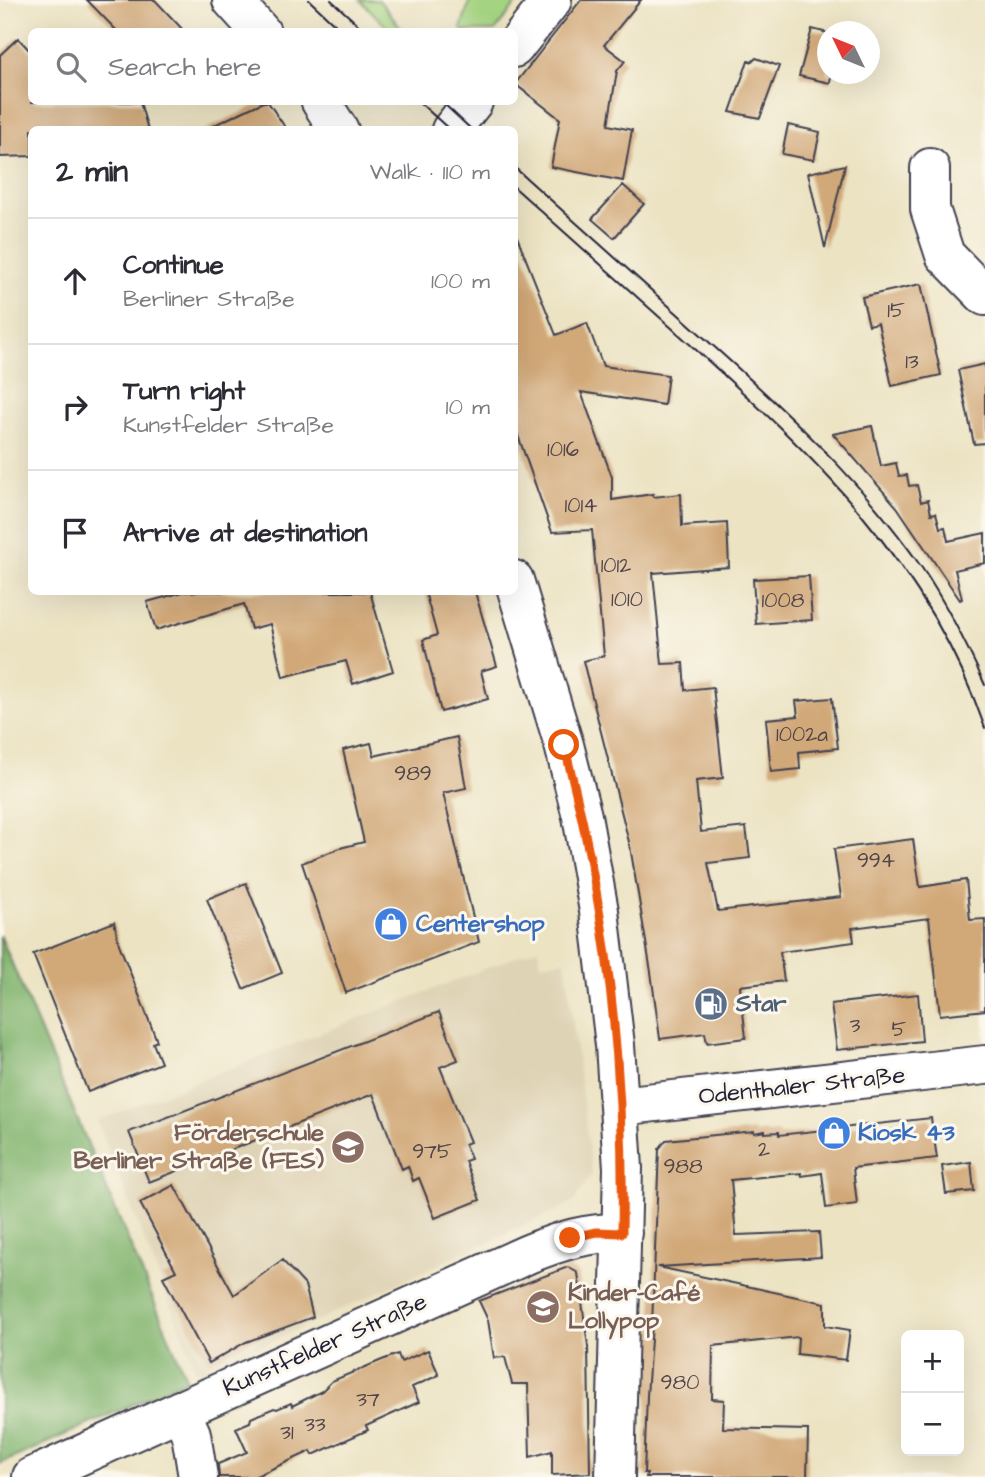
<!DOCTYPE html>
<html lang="en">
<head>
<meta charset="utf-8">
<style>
  :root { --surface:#fff; --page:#f7f7f7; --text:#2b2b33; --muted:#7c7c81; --line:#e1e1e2 }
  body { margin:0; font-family:"Architects Daughter",sans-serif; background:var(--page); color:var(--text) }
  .controls { position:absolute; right:21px; bottom:21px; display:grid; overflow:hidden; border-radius:10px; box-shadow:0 7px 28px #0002 }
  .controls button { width:63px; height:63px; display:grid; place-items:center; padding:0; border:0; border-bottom:2px solid var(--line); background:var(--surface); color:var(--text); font:35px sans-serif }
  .compass { position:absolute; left:817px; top:21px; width:63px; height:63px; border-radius:50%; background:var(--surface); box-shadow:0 7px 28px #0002; rotate:313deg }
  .stop { position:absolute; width:21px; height:21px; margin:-16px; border:5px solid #ea580c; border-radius:50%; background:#fff }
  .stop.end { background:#ea580c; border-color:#fff; box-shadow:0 2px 7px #0008 }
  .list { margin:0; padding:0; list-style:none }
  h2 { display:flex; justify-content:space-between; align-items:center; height:91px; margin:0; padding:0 28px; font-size:30px }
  h2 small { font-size:23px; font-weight:400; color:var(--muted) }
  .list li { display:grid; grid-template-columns:46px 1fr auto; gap:21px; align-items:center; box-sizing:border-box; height:126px; padding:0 28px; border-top:2px solid var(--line) }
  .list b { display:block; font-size:26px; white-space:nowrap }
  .list p { margin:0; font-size:23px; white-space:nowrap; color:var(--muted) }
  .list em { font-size:23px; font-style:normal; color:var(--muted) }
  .icon { flex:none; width:38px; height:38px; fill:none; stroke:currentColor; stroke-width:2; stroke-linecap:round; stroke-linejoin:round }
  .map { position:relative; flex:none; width:985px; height:1477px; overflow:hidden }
  .search { position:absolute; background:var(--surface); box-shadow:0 7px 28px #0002; left:28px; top:28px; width:490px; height:77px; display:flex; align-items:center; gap:18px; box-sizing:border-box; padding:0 24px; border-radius:10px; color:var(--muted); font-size:26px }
  .panel { position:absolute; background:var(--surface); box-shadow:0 7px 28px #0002; left:28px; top:126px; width:490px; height:469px; border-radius:10px }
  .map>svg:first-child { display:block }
</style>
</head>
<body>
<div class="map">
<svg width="985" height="1477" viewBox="0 0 985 1477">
  <rect width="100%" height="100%" fill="#fbf7ec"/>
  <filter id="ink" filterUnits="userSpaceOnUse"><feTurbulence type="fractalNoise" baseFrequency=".0143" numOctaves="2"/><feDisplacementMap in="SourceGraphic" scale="14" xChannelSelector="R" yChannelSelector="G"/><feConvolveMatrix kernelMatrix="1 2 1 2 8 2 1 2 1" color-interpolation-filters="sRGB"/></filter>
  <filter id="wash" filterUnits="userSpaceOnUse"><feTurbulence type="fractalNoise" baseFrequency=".00686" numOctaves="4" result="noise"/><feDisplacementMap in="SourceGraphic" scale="28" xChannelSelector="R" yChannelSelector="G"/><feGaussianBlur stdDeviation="1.57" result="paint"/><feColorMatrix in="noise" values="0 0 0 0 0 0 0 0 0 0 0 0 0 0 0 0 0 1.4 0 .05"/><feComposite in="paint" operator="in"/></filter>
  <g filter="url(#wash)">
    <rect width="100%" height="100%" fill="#ece3c3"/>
    <path fill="#dfd3b5" d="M 538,948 L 541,964 L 565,960 L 592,1174 L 573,1203 L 198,1375 L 97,1121 Z"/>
    <path fill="#a4d381" stroke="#637a5e" stroke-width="2" d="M 360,0 L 379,0 L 403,31 L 391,31 Z
      M 470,0 L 519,0 L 495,31 L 463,31 L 461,29 Z"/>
    <path fill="#83b56f" stroke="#526c55" stroke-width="2" d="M 0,935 L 187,1380 L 0,1464 Z"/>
    <g id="blocks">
      <path fill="#d1a878" d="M 87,0 L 155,0 L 185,32 L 118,32 Z
        M 581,0 L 641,0 L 604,45 L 625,61 L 617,71 L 608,125 L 632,130 L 623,181 L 551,167 L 560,119 L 515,84 Z
        M 812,29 L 828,33 L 828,74 L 831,74 L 830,83 L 799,76 Z
        M 18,38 L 32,53 L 32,102 L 140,102 L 148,130 L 32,130 L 32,156 L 0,157 L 0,55 Z
        M 756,58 L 779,66 L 760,118 L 730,112 L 748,61 L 752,62 Z
        M 263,102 L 268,102 L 287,130 L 204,130 Z
        M 788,125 L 820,132 L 814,160 L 782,154 Z
        M 845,165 L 825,248 L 808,173 Z
        M 623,185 L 644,204 L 614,238 L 592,219 Z
        M 514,234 L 516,234 L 556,335 L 587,323 L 603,366 L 668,375 L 664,405 L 581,392 L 612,477 L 612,500 L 653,494 L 653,497 L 681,494 L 682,526 L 727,523 L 729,567 L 653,573 L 662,664 L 683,663 L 685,690 L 713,687 L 723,778 L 696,781 L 701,832 L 746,827 L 750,858 L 708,863 L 718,911 L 841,897 L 834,849 L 913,839 L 920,887 L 966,880 L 970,920 L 985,919 L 985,1010 L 940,1015 L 929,918 L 852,928 L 854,942 L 780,952 L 784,981 L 740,986 L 746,1038 L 707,1043 L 705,1033 L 660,1039 L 651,972 L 630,846 L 583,661 L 604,656 L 592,530 L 552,532 L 514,424 Z
        M 921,284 L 941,375 L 892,386 L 878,323 L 869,325 L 862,297 Z
        M 985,364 L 985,443 L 974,444 L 958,370 Z
        M 872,426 L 881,466 L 896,463 L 899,476 L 907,475 L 909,486 L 917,485 L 921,502 L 928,500 L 931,514 L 936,513 L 940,528 L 945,527 L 948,541 L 985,533 L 985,563 L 955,570 L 962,599 L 960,600 L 897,507 L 833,434 Z
        M 809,576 L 812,620 L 756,624 L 753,579 Z
        M 183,592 L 370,592 L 393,671 L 353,684 L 346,661 L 283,677 L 270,624 L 251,629 L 244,604 L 156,630 L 147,602 Z
        M 425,592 L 475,592 L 497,666 L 481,671 L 488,699 L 441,712 L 423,640 L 437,635 Z
        M 832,698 L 838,748 L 799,752 L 800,769 L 771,772 L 766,719 L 798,716 L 796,701 Z
        M 457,737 L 466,788 L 443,793 L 479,942 L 346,993 L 302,863 L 340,848 L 364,842 L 343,750 L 371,743 L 374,756 Z
        M 246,883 L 282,973 L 243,989 L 207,899 Z
        M 114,922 L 119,944 L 157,1041 L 153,1043 L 161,1063 L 88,1092 L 33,954 Z
        M 918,994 L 922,1041 L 837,1050 L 831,1004 Z
        M 439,1012 L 458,1060 L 440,1067 L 470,1142 L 465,1144 L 471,1159 L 465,1161 L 480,1200 L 435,1218 L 419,1178 L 413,1181 L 408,1166 L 402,1169 L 373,1094 L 149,1182 L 129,1132 Z
        M 931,1118 L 937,1158 L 853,1168 L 857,1204 L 826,1208 L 822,1173 L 802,1176 L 801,1173 L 731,1180 L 736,1235 L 819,1232 L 821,1257 L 658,1267 L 825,1303 L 825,1326 L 850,1330 L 846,1360 L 797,1354 L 798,1337 L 713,1346 L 712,1399 L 724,1400 L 723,1428 L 808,1430 L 807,1477 L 646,1477 L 647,1473 L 644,1473 L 647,1396 L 652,1325 L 659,1149 L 666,1140 L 754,1131 L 754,1133 L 765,1131 L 765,1133 L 779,1132 L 779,1135 Z
        M 971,1162 L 974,1191 L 946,1194 L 942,1166 Z
        M 174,1185 L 234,1295 L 282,1260 L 305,1285 L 313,1317 L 246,1342 L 209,1363 L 163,1277 L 176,1271 L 140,1203 Z
        M 568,1267 L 578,1273 L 588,1346 L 590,1473 L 552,1475 L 552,1451 L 530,1457 L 528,1384 L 512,1384 L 505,1357 L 494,1358 L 488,1320 L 479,1301 Z
        M 428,1350 L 439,1375 L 412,1387 L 419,1402 L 366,1426 L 368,1430 L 313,1455 L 311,1451 L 254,1477 L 219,1477 L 218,1464 L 247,1452 L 236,1428 L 250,1422 L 251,1418 L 274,1408 L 277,1409 L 291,1403 L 292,1406 L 322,1391 L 332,1381 L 382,1360 L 398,1354 L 401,1362 Z"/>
    </g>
  </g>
  <g filter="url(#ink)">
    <use href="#blocks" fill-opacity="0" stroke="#403f4f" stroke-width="2"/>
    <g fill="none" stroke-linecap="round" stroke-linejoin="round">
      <g stroke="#403f4f" stroke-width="42">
        <path id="minor" d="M 514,48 L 552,0
          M 451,130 L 473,102
          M 930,168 L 930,209 L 945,255 L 985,296
          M 180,1410 L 191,1434 L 198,1477"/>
      </g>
      <g stroke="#403f4f" stroke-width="42">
        <path id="major" d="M 232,0 L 261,32
          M 321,102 L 339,130
          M 514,580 L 564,745 L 582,816 L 599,911 L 615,1045 L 623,1168 L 615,1477
          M 620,1106 L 985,1065
          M 32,1477 L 528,1254 C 560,1241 588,1232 622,1233"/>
      </g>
      <use href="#minor" stroke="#fff" stroke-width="38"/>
      <use href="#major" stroke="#fff" stroke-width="38"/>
      <path stroke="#22223b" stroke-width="2" d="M 309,0 L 343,32
        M 331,0 L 366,32
        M 419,102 L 450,130
        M 442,102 L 472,130
        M 514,167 C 576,223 638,278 700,334 C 781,406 861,479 922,568 C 947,605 967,645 985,685
        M 514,187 C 571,238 628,289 684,339 C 812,454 927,561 985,728"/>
    </g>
  </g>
  <g fill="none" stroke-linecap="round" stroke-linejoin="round" filter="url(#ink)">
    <path stroke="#ea580c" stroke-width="9" d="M 564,745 C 606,903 625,1069 622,1233 L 596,1232 L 570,1238"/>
  </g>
  <defs>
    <g id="shop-disc" transform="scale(1.75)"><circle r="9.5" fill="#3f7fe0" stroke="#fbf7ec"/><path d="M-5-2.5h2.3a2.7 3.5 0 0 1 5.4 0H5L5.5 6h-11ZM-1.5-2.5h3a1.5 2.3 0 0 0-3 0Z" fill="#fff"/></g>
    <g id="fuel-disc" transform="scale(1.75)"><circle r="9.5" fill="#5c6f8a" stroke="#fbf7ec"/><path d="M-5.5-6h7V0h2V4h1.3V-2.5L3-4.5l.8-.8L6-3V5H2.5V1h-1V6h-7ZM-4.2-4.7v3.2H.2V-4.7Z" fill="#fff"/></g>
    <g id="school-disc" transform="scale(1.75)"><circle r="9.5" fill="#8d6e63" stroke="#fbf7ec"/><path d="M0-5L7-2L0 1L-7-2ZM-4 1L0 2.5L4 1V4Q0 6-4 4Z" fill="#fff"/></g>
  </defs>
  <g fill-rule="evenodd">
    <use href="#shop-disc" x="391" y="924"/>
    <use href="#fuel-disc" x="711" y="1004"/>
    <use href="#shop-disc" x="834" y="1133"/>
    <use href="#school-disc" x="348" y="1147"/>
    <use href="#school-disc" x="543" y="1307"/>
  </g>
  <g text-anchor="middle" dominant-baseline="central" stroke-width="6" stroke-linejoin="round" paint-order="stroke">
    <g font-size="21" fill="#4e444a">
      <text x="896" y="310">15</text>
      <text x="912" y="361">13</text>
      <text x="563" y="449">1016</text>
      <text x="581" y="505">1014</text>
      <text x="616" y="565">1012</text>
      <text x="627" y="599">1010</text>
      <text x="783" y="600">1008</text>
      <text x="802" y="734">1002a</text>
      <text x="413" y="773">989</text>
      <text x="876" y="860">994</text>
      <text x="855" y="1025">3</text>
      <text x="899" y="1029">5</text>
      <text x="764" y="1149">2</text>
      <text x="432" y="1151">975</text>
      <text x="683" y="1166">988</text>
      <text x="680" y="1382">980</text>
      <text x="368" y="1399">37</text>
      <text x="315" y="1424">33</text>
      <text x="287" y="1432">31</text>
    </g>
    <g font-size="24" font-weight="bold" fill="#366cbe" stroke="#fbf7ec" text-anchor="start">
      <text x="416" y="924">Centershop</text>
      <text x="858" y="1133">Kiosk 43</text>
    </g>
    <g font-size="24" font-weight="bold" fill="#4e5e75" stroke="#fbf7ec" text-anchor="start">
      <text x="736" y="1004">Star</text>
    </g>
    <g font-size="24" fill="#22223b" stroke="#fbf7ec">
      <text transform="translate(802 1086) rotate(-6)">Odenthaler Straße</text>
      <text transform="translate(325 1345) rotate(-24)">Kunstfelder Straße</text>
    </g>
    <g font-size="24" font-weight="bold" fill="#785e54" stroke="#fbf7ec" text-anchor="end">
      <text x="324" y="1133">Förderschule<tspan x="324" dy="28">Berliner Straße (FES)</tspan></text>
      <text x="568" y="1293" text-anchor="start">Kinder-Café<tspan x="568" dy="28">Lollypop</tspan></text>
    </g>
  </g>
</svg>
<div class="controls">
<button>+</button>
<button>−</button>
</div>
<svg class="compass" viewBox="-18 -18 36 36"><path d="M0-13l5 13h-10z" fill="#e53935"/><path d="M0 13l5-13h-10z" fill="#7c7c81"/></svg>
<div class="stop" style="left:564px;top:745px"></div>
<div class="stop end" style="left:570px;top:1238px"></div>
<div class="search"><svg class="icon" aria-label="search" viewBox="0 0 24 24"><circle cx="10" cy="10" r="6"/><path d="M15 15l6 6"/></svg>Search here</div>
<section class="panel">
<h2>2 min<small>Walk · 110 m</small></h2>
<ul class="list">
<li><svg class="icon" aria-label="ahead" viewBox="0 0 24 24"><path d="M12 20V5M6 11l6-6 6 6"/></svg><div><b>Continue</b><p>Berliner Straße</p></div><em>100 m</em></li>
<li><svg class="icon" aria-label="right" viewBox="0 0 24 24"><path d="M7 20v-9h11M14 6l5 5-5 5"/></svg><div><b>Turn right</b><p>Kunstfelder Straße</p></div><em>10 m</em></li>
<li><svg class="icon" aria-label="arrive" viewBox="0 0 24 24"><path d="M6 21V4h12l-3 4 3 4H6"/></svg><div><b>Arrive at destination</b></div></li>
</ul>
</section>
</div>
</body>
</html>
